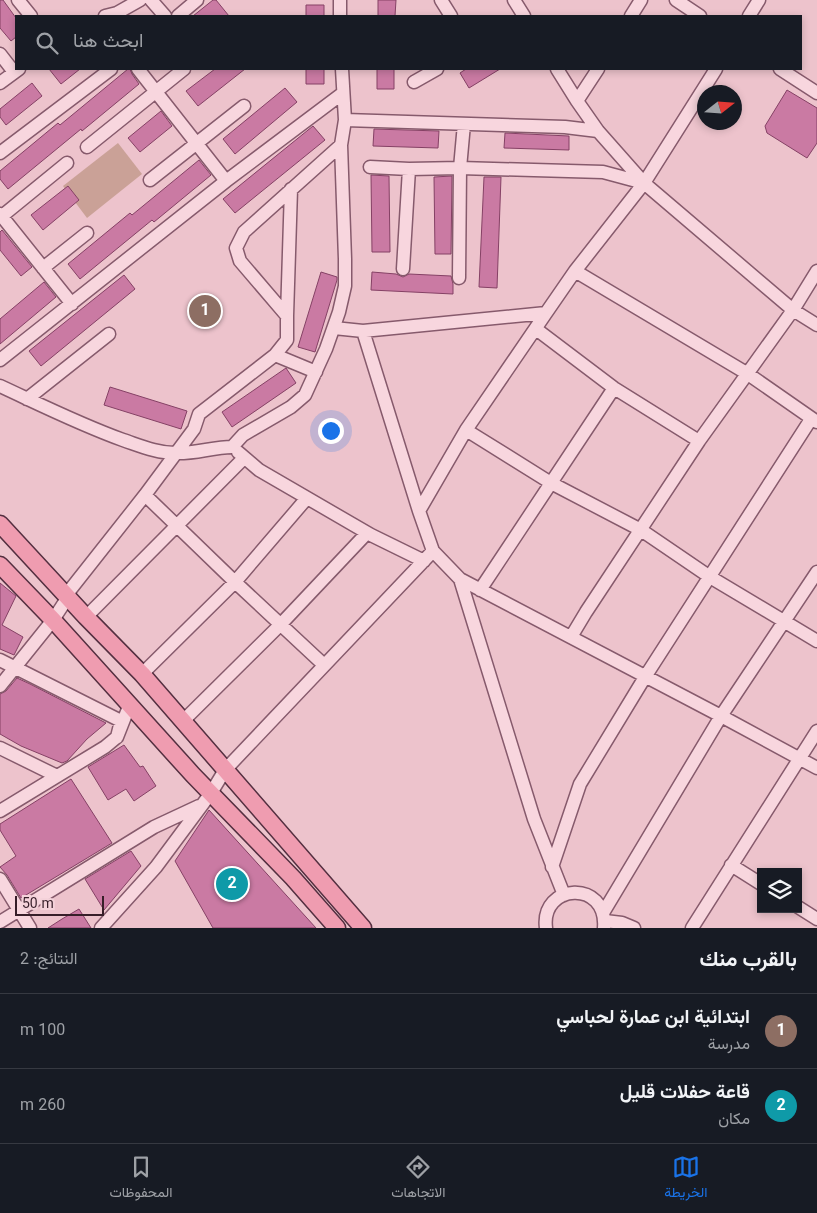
<!DOCTYPE html>
<html lang="ar">
<head>
<meta charset="utf-8">
<style>
  :root { --surface:#171b24; --page:#242831; --text:#f1f3f6; --muted:#9ea1a6; --line:#363941; --accent:#1a73e8 }
  body { margin:0; font-family:Georgia,Vazirmatn,serif; background:var(--page); color:var(--text); direction:rtl }
  .controls { position:absolute; right:15px; bottom:15px; display:grid; overflow:hidden; border-radius:0px; box-shadow:0 2px 8px #0003 }
  .controls button { width:45px; height:45px; display:grid; place-items:center; padding:0; border:0; border-bottom:1px solid var(--line); background:var(--surface); color:var(--text); font:25px sans-serif }
  .compass { position:absolute; left:697px; top:85px; width:45px; height:45px; border-radius:50%; background:var(--surface); box-shadow:0 2px 8px #0003; rotate:73deg }
  .scale { position:absolute; left:15px; bottom:12px; width:89px; box-sizing:border-box; padding-left:5px; border:2px solid #371e29; border-top:0; font-size:14px; line-height:18px; white-space:nowrap; color:#371e29; -webkit-text-stroke:4px #f4d2da; paint-order:stroke }
  .you { position:absolute; left:330px; top:430px; width:18px; height:18px; margin:-12px; border:4px solid #fff; border-radius:50%; background:#1a73e8; box-shadow:0 0 0 8px #1a73e833 }
  .badge { display:grid; place-items:center; width:32px; height:32px; border-radius:50%; background:var(--accent); color:#fff; font-size:16px; font-weight:700 }
  .pin { position:absolute; translate:-50% -50%; border:2px solid #fff; box-shadow:0 1px 5px #0006 }
  .list { margin:0; padding:0; list-style:none }
  h2 { display:flex; justify-content:space-between; align-items:center; height:65px; margin:0; padding:0 20px; font-size:21px }
  h2 small { font-size:16px; font-weight:400; color:var(--muted) }
  .list li { display:grid; grid-template-columns:32px 1fr auto; gap:15px; align-items:center; box-sizing:border-box; height:75px; padding:0 20px; border-top:1px solid var(--line) }
  .list b { display:block; font-size:19px; white-space:nowrap }
  .list p { margin:0; font-size:16px; white-space:nowrap; color:var(--muted) }
  .list em { font-size:16px; font-style:normal; color:var(--muted) }
  .icon { flex:none; width:28px; height:28px; fill:none; stroke:currentColor; stroke-width:2; stroke-linecap:round; stroke-linejoin:round }
  .map { position:relative; flex:none; width:817px; height:928px; overflow:hidden; direction:ltr }
  .search { position:absolute; background:var(--surface); box-shadow:0 2px 8px #0003; left:15px; right:15px; top:15px; height:55px; display:flex; align-items:center; gap:12px; box-sizing:border-box; padding:0 18px; border-radius:0px; color:var(--muted); font-size:19px }
  .sheet { height:215px; background:var(--surface) }
  nav { display:flex; justify-content:space-around; align-items:center; box-sizing:border-box; height:70px; border-top:1px solid var(--line); background:var(--surface); font-size:14px; color:var(--muted) }
  nav a { display:grid; justify-items:center; gap:2px }
  nav .on { color:var(--accent) }
  .map>svg:first-child { display:block }
</style>
</head>
<body>
<div class="map">
<svg width="817" height="928" viewBox="0 0 817 928">
  <rect width="100%" height="100%" fill="#edc3cc"/>
  <path fill="#caa197" d="M 118,143 L 142,174 L 87,218 L 63,186 Z"/>
  <path fill="#ca7aa3" stroke="#854165" d="M 0,0 L 3,0 L 16,18 L 16,37 L 11,41 L 0,28 Z
    M 213,0 L 216,0 L 229,16 L 193,16 Z
    M 378,0 L 396,0 L 395,16 L 378,16 Z
    M 306,5 L 324,5 L 324,16 L 306,16 Z
    M 49,69 L 80,69 L 61,84 Z
    M 128,69 L 130,69 L 132,74 L 139,84 L 82,131 L 81,129 L 8,189 L 0,179 L 0,171 L 58,123 L 60,125 Z
    M 215,69 L 245,69 L 198,106 L 186,91 Z
    M 306,69 L 324,69 L 324,84 L 306,84 Z
    M 377,69 L 394,69 L 394,89 L 377,89 Z
    M 466,69 L 500,69 L 469,88 L 460,73 Z
    M 32,83 L 42,96 L 6,125 L 0,117 L 0,109 Z
    M 285,88 L 297,102 L 235,154 L 223,139 Z
    M 787,90 L 817,108 L 817,143 L 807,158 L 767,133 L 765,126 Z
    M 161,111 L 172,126 L 140,152 L 128,138 Z
    M 313,126 L 325,140 L 235,213 L 223,199 Z
    M 374,129 L 439,131 L 438,148 L 373,146 Z
    M 505,133 L 569,136 L 569,150 L 504,148 Z
    M 199,160 L 211,175 L 154,222 L 152,220 L 80,279 L 68,264 L 130,213 L 132,215 Z
    M 371,175 L 389,176 L 390,252 L 372,252 Z
    M 452,176 L 451,254 L 435,254 L 434,177 Z
    M 484,177 L 501,177 L 497,288 L 479,287 Z
    M 68,186 L 79,200 L 43,230 L 31,215 Z
    M 2,230 L 32,267 L 21,276 L 0,250 L 0,232 Z
    M 321,272 L 337,277 L 337,280 L 315,352 L 298,347 Z
    M 372,272 L 396,274 L 403,277 L 409,274 L 451,276 L 453,284 L 453,294 L 371,290 Z
    M 124,275 L 135,289 L 41,366 L 29,351 Z
    M 44,282 L 56,297 L 0,344 L 0,319 Z
    M 286,368 L 296,383 L 232,427 L 222,412 Z
    M 110,387 L 187,411 L 181,429 L 104,405 Z
    M 0,583 L 16,596 L 2,625 L 23,637 L 14,655 L 0,649 Z
    M 17,678 L 30,684 L 106,723 L 87,739 L 67,761 L 62,763 L 21,746 L 0,734 L 0,694 L 6,691 Z
    M 124,745 L 140,767 L 143,766 L 156,786 L 134,801 L 126,789 L 108,800 L 88,767 Z
    M 71,779 L 112,843 L 21,898 L 7,875 L 0,867 L 16,856 L 0,830 L 0,824 Z
    M 209,810 L 316,928 L 213,928 L 175,861 Z
    M 131,851 L 141,866 L 104,910 L 85,879 Z
    M 79,909 L 91,928 L 48,928 L 62,919 Z"/>
  <g fill="none" stroke-linecap="round" stroke-linejoin="round">
    <g stroke="#865a6c" stroke-width="15">
      <path id="minor" d="M 18,0 L 31,16
        M 151,0 L 165,16
        M 340,0 L 340,16
        M 441,0 L 451,16
        M 514,0 L 524,16
        M 676,0 L 700,16
        M 105,16 L 117,13 L 140,0
        M 178,16 L 197,0
        M 631,16 L 641,0
        M 749,16 L 759,0
        M 0,54 L 14,72
        M 138,69 L 226,181
        M 557,69 L 577,101 L 598,131 L 644,183 L 575,271 L 546,313 L 466,430 L 419,511 L 433,551 L 460,579 L 534,819 L 564,895
        M 780,69 L 817,93
        M 414,82 L 437,69
        M 0,83 L 19,69
        M 577,101 L 598,69
        M 345,120 L 565,127 L 598,131
        M 87,147 L 184,69
        M 0,153 L 111,69
        M 370,167 L 409,169 L 460,168 L 603,172 L 644,183 L 793,310 L 817,325
        M 150,180 L 244,106
        M 644,183 L 716,69
        M 0,214 L 72,304
        M 2,216 L 67,163
        M 43,268 L 87,233
        M 403,269 L 409,169
        M 575,271 L 748,374 L 817,422
        M 459,278 L 460,168 L 464,124
        M 287,316 L 291,189
        M 334,328 L 363,331
        M 536,329 L 614,388 L 699,441
        M 275,355 L 316,372
        M 0,360 L 226,181 L 343,93
        M 0,386 C 41,405 81,425 123,440 C 141,446 157,453 175,453 C 195,454 213,447 232,447 L 243,435 L 291,407 L 305,395 L 326,349 L 339,312 L 345,286 L 345,259 L 341,145 L 345,120 L 342,69
        M 27,399 L 109,334
        M 466,430 L 551,483 L 641,530 L 710,577 L 817,641
        M 238,452 L 259,470 L 371,535 L 424,561
        M 145,495 L 235,582 L 324,665
        M 419,511 L 363,331 L 546,313
        M 460,579 L 721,716 L 817,768
        M 480,590 L 614,388
        M 86,617 L 244,458
        M 571,637 L 586,612 L 699,441 L 793,310 L 817,271
        M 0,660 L 121,721 L 117,737 L 130,704
        M 142,674 L 235,582 L 307,498
        M 0,686 L 53,620 L 68,597 L 70,590 L 145,495 L 194,429 L 199,414 L 275,355 L 287,340 L 287,316 L 240,261 L 236,248 L 244,232 L 341,145
        M 183,721 L 281,624 L 367,533
        M 0,748 L 57,776
        M 0,811 L 105,747 L 117,737
        M 731,865 L 761,884
        M 552,867 L 580,784 L 645,677 L 811,419
        M 0,879 L 30,928
        M 798,907 L 817,919
        M 603,913 L 721,716 L 817,572
        M 605,921 L 622,923 L 634,928
        M 0,922 L 154,827 L 199,806
        M 101,928 L 156,867 L 211,793 L 225,770 L 433,551
        M 546,928 C 540,883 608,879 604,928
        M 692,928 L 817,731"/>
    </g>
    <g stroke="#542f40" stroke-width="19">
      <path id="major" d="M 0,524 L 86,617 L 142,674 L 363,928
        M 0,565 L 53,620 L 193,775 L 293,878 L 337,928"/>
    </g>
    <use href="#minor" stroke="#f8d6de" stroke-width="12"/>
    <use href="#major" stroke="#ef9cb0" stroke-width="16"/>
  </g>
</svg>
<div class="controls">
<button><svg class="icon" aria-label="layers" viewBox="0 0 24 24"><path d="M12 4l9 5-9 5-9-5zM3 14l9 5 9-5"/></svg></button>
</div>
<svg class="compass" viewBox="-18 -18 36 36"><path d="M0-13l5 13h-10z" fill="#e53935"/><path d="M0 13l5-13h-10z" fill="#9ea1a6"/></svg>
<div class="scale">50 m</div>
<div class="you"></div>
<div class="pin badge" style="left:205px;top:311px;background:#8d6e63">1</div>
<div class="pin badge" style="left:232px;top:884px;background:#0f9aa8">2</div>
<div class="search"><svg class="icon" aria-label="search" viewBox="0 0 24 24"><circle cx="10" cy="10" r="6"/><path d="M15 15l6 6"/></svg>ابحث هنا</div>
</div>
<section class="sheet">
<h2>بالقرب منك<small>النتائج: 2</small></h2>
<ul class="list">
<li><span class="badge" style="background:#8d6e63">1</span><div><b>ابتدائية ابن عمارة لحباسي</b><p>مدرسة</p></div><em>100 m</em></li>
<li><span class="badge" style="background:#0f9aa8">2</span><div><b>قاعة حفلات قليل</b><p>مكان</p></div><em>260 m</em></li>
</ul>
</section>
<nav>
<a class="on"><svg class="icon" aria-label="map" viewBox="0 0 24 24"><path d="M3 6l6-2 6 2 6-2v14l-6 2-6-2-6 2zM9 4v14M15 6v14"/></svg>الخريطة</a>
<a><svg class="icon" aria-label="directions" viewBox="0 0 24 24"><path d="M12 3l9 9-9 9-9-9zM9 14v-3h6M13 9l2 2-2 2"/></svg>الاتجاهات</a>
<a><svg class="icon" aria-label="saved" viewBox="0 0 24 24"><path d="M7 4h10v16l-5-4-5 4z"/></svg>المحفوظات</a>
</nav>
</body>
</html>
